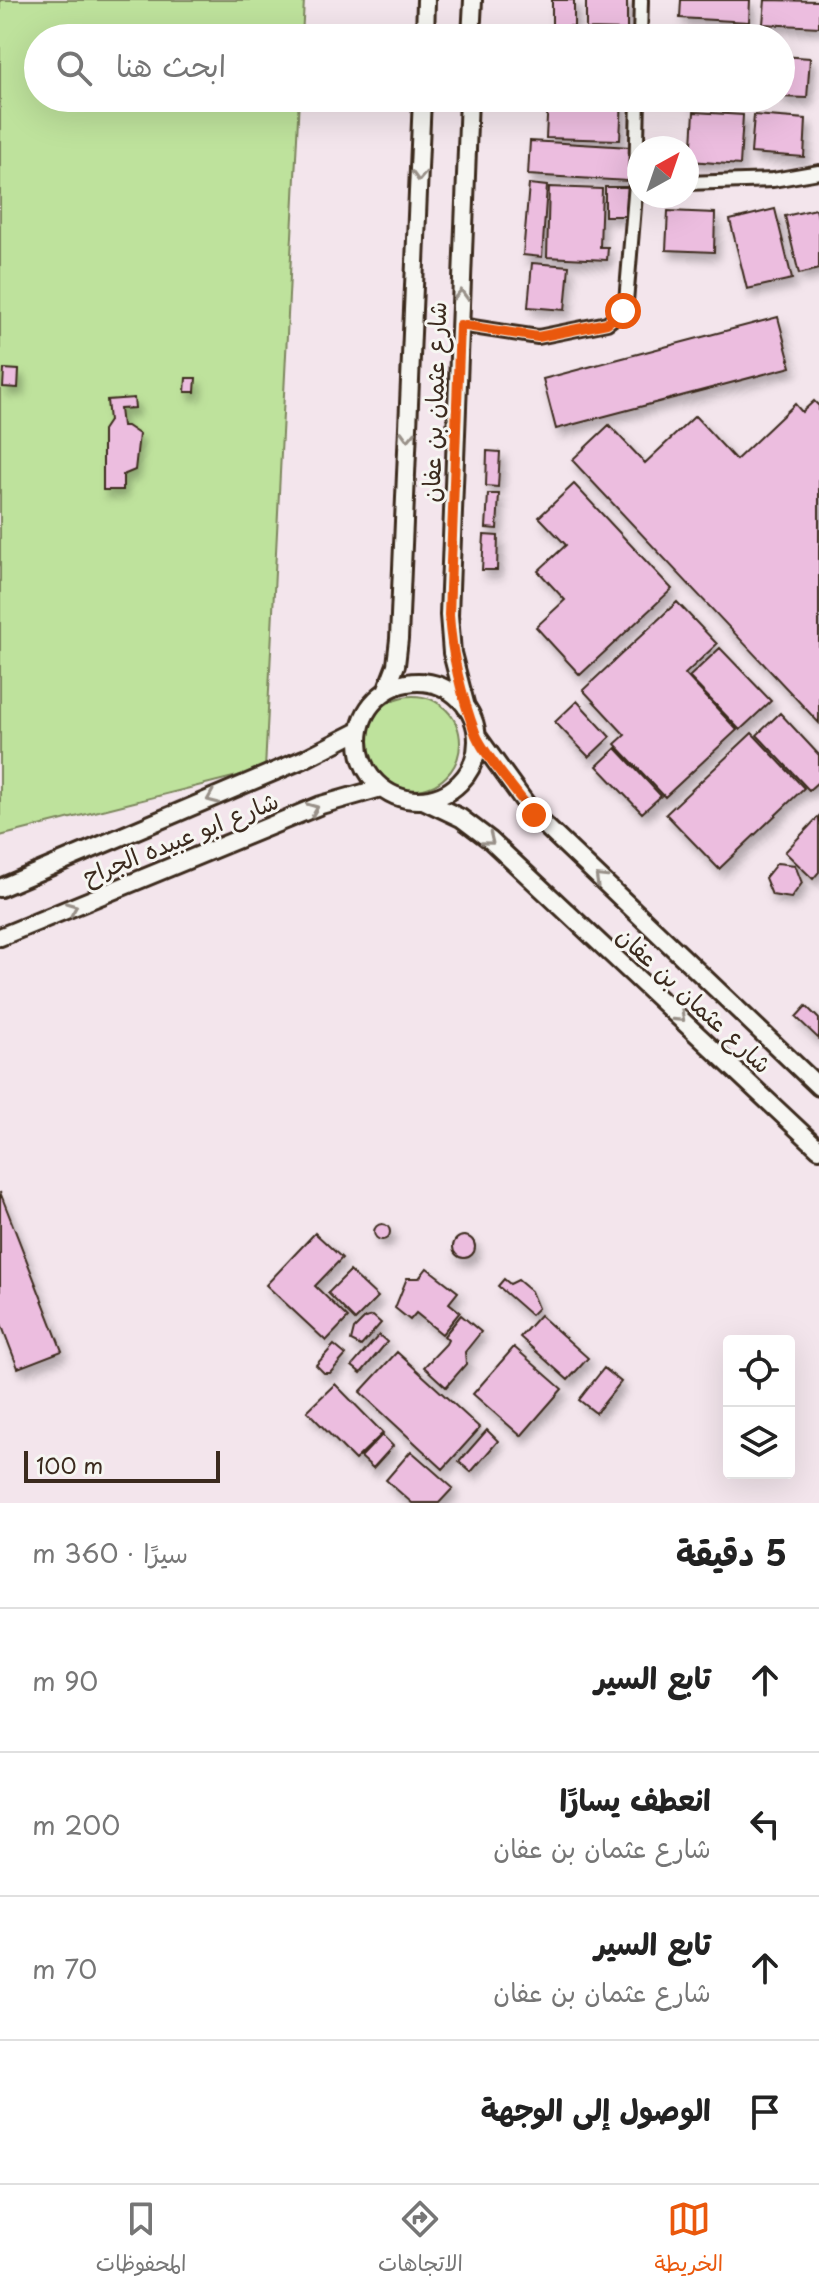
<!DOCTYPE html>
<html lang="ar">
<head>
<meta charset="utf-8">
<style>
  :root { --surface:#fff; --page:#f2f2f2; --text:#222; --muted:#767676; --line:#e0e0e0; --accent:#ea580c }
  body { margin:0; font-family:"Playpen Sans","Playpen Sans Arabic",sans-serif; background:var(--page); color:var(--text); direction:rtl }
  .controls { position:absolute; right:24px; bottom:24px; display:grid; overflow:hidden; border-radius:8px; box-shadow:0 8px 32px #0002 }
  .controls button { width:72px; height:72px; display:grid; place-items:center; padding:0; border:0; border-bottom:2px solid var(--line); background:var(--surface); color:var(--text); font:40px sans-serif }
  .compass { position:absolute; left:627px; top:136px; width:72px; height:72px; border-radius:50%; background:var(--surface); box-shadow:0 8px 32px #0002; rotate:40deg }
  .scale { position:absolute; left:24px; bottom:20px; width:196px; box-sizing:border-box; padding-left:8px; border:4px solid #3b2a1e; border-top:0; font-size:22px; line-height:28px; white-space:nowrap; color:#3b2a1e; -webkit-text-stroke:6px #f6f6f2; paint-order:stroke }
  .stop { position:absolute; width:24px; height:24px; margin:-18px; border:6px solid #ea580c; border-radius:50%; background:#fff }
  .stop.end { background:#ea580c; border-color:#fff; box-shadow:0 2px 8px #0008 }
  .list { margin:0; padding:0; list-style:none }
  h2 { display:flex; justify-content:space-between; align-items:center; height:104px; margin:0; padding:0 32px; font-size:34px }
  h2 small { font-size:26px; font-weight:400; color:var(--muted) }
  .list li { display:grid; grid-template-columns:52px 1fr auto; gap:24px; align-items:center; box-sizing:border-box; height:144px; padding:0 32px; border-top:2px solid var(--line) }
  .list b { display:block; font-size:30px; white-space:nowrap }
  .list p { margin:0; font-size:26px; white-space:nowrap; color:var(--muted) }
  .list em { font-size:26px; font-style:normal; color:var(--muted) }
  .icon { flex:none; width:44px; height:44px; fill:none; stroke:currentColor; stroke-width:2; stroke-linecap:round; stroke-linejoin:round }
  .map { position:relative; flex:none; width:819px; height:1503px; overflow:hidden; direction:ltr }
  .search { position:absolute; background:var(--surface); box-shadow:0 8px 32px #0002; left:24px; right:24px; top:24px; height:88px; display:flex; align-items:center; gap:20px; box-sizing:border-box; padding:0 28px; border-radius:44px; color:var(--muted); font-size:30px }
  .sheet { height:680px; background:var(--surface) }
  nav { display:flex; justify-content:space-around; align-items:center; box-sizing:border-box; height:112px; border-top:2px solid var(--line); background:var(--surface); font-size:22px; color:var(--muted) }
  nav a { display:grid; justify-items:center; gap:4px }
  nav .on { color:var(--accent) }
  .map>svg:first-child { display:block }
</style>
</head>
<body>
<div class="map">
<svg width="819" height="1503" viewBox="0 0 819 1503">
  <defs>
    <filter id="shadow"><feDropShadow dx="4.5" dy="7" stdDeviation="4" flood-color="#0004"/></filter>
  </defs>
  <rect width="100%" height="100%" fill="#f3e5ec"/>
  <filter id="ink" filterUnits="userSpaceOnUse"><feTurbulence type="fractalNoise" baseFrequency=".0125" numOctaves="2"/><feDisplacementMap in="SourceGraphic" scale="16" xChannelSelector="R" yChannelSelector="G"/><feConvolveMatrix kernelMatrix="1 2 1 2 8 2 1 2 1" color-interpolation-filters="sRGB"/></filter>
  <g filter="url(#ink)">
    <path fill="#bee29c" stroke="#7c865d" stroke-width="2" d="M 0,0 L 304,0 L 302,38 L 38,38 L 38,98 L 299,98 L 265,769 L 0,836 Z
      M366 743a47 47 0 1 1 94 0a47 47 0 1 1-94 0Z"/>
    <path fill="#ecbddf" stroke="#3b2a1e" stroke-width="2" filter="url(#shadow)" d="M 552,0 L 574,0 L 574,26 L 552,27 Z
      M 586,0 L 627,0 L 627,30 L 586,29 Z
      M 681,0 L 750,0 L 749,22 L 680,18 Z
      M 765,0 L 819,1 L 819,27 L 763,24 Z
      M 692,33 L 728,35 L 728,38 L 692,38 Z
      M 781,56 L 810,58 L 807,98 L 781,97 Z
      M 548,98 L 622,98 L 620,140 L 546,138 Z
      M 689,98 L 722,98 L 722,103 L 688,101 Z
      M 694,112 L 743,115 L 740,165 L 691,161 Z
      M 754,115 L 806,119 L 804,157 L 751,153 Z
      M 530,141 L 630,147 L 628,181 L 528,175 Z
      M 529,184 L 547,186 L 542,257 L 523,255 Z
      M 549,187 L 602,189 L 600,247 L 608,247 L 607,260 L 547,257 Z
      M 605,187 L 628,187 L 628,216 L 605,216 Z
      M 775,209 L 792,279 L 747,289 L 730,220 Z
      M 816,209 L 819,222 L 819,269 L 799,274 L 785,216 Z
      M 668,211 L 715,213 L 714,252 L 666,250 Z
      M 532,263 L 569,266 L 565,310 L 528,307 Z
      M 778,317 L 791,367 L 556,429 L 543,379 Z
      M 4,369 L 19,370 L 18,388 L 3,387 Z
      M 186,378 L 196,378 L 195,392 L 185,392 Z
      M 134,398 L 135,408 L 120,409 L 122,426 L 127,426 L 139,434 L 135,470 L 123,475 L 123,490 L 103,490 L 103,430 L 109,421 L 107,400 Z
      M 814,401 L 819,406 L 819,723 L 572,460 L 609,425 L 645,463 L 695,416 L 736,460 L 795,404 L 802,412 Z
      M 487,451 L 500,452 L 498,487 L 486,486 Z
      M 574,484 L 672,589 L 580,675 L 536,627 L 565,600 L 538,571 L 566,545 L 539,517 Z
      M 488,494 L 499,494 L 497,529 L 486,528 Z
      M 484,535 L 498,536 L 497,570 L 482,570 Z
      M 677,602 L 717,644 L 685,674 L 737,730 L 665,797 L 615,744 L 625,735 L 583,690 Z
      M 720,648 L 771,701 L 740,730 L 689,677 Z
      M 577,701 L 610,737 L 589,757 L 555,722 Z
      M 780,713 L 819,755 L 819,781 L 809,790 L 757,735 Z
      M 752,733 L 804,788 L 719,869 L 666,814 Z
      M 616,748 L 661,796 L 642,813 L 597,766 Z
      M 819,816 L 819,872 L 813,879 L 785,852 Z
      M 777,863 L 795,865 L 802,883 L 791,898 L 772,895 L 765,878 Z
      M 806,1006 L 819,1019 L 819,1039 L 796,1017 Z
      M 0,1192 L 62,1351 L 18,1368 L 0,1321 Z
      M374 1232a8 8 0 1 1 16 0a8 8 0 1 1-16 0Z
      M 315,1233 L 342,1258 L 315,1286 L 348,1318 L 326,1341 L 266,1285 Z
      M453 1247a11 11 0 1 1 22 0a11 11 0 1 1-22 0Z
      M 427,1268 L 458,1292 L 449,1303 L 460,1312 L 442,1334 L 416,1313 L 410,1320 L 395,1308 L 407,1278 L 419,1278 Z
      M 350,1271 L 378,1297 L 355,1320 L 328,1293 Z
      M 504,1279 L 510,1284 L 518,1280 L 531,1291 L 538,1308 L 531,1315 L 498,1286 Z
      M 461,1315 L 481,1332 L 465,1352 L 466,1364 L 446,1387 L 424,1367 L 446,1344 L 448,1340 L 444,1336 Z
      M 540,1315 L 588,1358 L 568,1380 L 520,1337 Z
      M 373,1316 L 381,1323 L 361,1346 L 351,1341 L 354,1329 L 365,1318 Z
      M 379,1335 L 387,1342 L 361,1373 L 352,1366 Z
      M 334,1345 L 346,1355 L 330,1373 L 324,1373 L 316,1365 Z
      M 514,1347 L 562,1389 L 521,1436 L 473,1394 Z
      M 397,1352 L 480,1428 L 443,1469 L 360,1392 Z
      M 604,1368 L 621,1382 L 596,1413 L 579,1400 Z
      M 335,1384 L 383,1433 L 355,1460 L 307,1411 Z
      M 487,1430 L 498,1441 L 471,1472 L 459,1462 Z
      M 382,1435 L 393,1446 L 373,1468 L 361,1457 Z
      M 411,1451 L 453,1488 L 439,1503 L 412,1503 L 386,1480 Z"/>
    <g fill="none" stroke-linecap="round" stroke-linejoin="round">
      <g stroke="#3b2a1e" stroke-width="18">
        <path id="street" d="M 640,38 L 641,0
          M 638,98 L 636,183 L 639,183
          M 687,183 L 773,180 L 819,172
          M 460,325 L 538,337 L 607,323 L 623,311 L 626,302 L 636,183"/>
      </g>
      <g stroke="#3b2a1e" stroke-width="22">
        <path id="secondary" d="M 425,38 L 426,0
          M 471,38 L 473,0
          M359 741a59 59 0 1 1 118 0a59 59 0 1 1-118 0Z
          M 386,691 L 396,665 L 399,639 L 422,98
          M 466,707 L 452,653 L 449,615 L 469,98
          M 477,736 L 534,815 L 819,1087
          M 423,800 L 461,818 L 490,840 L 819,1149
          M 0,888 L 304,759 L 359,731
          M 0,937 L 321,805 L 381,788"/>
      </g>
      <use href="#street" stroke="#f6f6f2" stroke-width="12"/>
      <use href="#secondary" stroke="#f6f6f2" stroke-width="16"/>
    </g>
    <defs><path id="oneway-chevron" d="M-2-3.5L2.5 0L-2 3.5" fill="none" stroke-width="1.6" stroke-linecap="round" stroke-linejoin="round" transform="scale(2)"/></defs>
    <g stroke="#989088">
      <use href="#oneway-chevron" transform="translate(419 176) rotate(92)"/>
      <use href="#oneway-chevron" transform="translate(461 295) rotate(-88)"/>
      <use href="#oneway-chevron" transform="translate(408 436) rotate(92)"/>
      <use href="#oneway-chevron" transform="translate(212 798) rotate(157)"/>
      <use href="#oneway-chevron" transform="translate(313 809) rotate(-22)"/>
      <use href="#oneway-chevron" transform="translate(489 840) rotate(39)"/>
      <use href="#oneway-chevron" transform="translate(600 879) rotate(-136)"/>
      <use href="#oneway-chevron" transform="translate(72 908) rotate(-22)"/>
      <use href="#oneway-chevron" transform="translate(680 1017) rotate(43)"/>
    </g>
  </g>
  <g fill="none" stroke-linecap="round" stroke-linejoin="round" filter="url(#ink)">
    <path stroke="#ea580c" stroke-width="10" d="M 534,815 C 519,795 485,756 476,735 C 461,695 452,658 449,615 L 460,325 L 538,337 L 607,323 L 623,311"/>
  </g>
  <g text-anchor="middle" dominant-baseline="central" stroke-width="6" stroke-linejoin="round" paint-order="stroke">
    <g font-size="24" fill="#3b2a1e" stroke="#f6f6f2">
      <text transform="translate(433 402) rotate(-88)">شارع عثمان بن عفان</text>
      <text transform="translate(180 837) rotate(-22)">شارع ابو عبيده الجراح</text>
      <text transform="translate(695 999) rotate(43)">شارع عثمان بن عفان</text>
    </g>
  </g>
</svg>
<div class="controls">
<button><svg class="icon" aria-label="locate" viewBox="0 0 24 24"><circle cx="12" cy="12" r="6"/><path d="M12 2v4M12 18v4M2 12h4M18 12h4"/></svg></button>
<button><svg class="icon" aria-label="layers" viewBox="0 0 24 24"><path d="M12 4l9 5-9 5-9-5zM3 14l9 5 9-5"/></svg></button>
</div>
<svg class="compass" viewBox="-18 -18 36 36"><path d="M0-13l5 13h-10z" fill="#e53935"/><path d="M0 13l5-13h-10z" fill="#767676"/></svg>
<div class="scale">100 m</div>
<div class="stop" style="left:623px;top:311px"></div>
<div class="stop end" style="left:534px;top:815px"></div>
<div class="search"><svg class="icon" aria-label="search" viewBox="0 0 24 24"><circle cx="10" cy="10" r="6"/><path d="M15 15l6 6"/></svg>ابحث هنا</div>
</div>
<section class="sheet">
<h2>5 دقيقة<small>سيرًا · 360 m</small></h2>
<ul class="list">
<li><svg class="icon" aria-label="ahead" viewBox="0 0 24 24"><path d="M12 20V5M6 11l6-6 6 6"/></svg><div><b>تابع السير</b></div><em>90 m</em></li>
<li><svg class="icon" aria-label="left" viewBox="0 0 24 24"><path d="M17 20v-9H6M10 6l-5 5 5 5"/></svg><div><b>انعطف يسارًا</b><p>شارع عثمان بن عفان</p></div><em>200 m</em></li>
<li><svg class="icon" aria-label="ahead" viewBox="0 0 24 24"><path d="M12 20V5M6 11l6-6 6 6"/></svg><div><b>تابع السير</b><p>شارع عثمان بن عفان</p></div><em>70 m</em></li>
<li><svg class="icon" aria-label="arrive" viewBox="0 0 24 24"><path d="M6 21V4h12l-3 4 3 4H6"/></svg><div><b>الوصول إلى الوجهة</b></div></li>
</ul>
</section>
<nav>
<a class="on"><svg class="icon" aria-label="map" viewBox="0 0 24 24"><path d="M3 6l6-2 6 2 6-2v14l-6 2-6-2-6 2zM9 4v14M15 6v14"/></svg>الخريطة</a>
<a><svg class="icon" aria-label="directions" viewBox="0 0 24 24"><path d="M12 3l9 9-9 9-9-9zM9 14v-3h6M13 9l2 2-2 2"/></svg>الاتجاهات</a>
<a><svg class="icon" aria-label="saved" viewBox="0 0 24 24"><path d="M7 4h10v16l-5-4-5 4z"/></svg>المحفوظات</a>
</nav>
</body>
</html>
